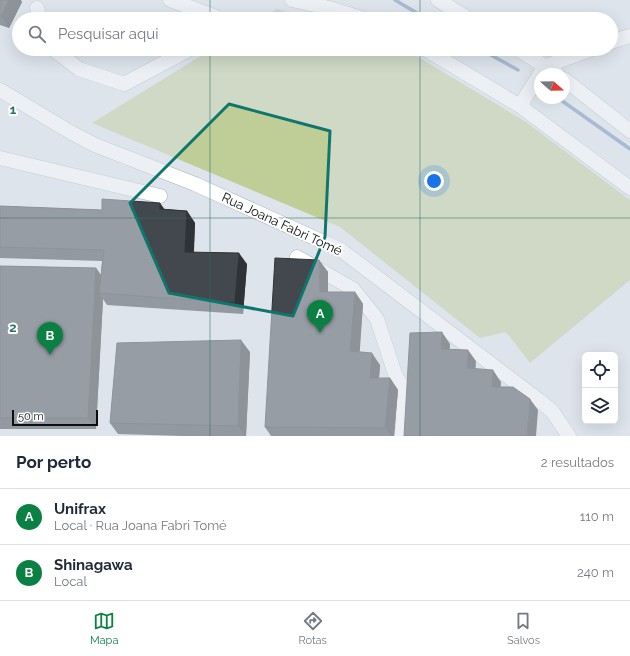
<!DOCTYPE html>
<html lang="pt">
<head>
<meta charset="utf-8">
<style>
  :root { --surface:#fff; --page:#f2f2f3; --text:#1f2937; --muted:#747a83; --line:#e0e1e3; --accent:#0b8043 }
  body { margin:0; font-family:Raleway,sans-serif; background:var(--page); color:var(--text) }
  .controls { position:absolute; right:12px; bottom:12px; display:grid; overflow:hidden; border-radius:6px; box-shadow:0 4px 16px #0002 }
  .controls button { width:36px; height:36px; display:grid; place-items:center; padding:0; border:0; border-bottom:1px solid var(--line); background:var(--surface); color:var(--text); font:20px sans-serif }
  .compass { position:absolute; left:534px; top:68px; width:36px; height:36px; border-radius:50%; background:var(--surface); box-shadow:0 4px 16px #0002; rotate:110deg }
  .scale { position:absolute; left:12px; bottom:10px; width:86px; box-sizing:border-box; padding-left:4px; border:2px solid #0b0d10; border-top:0; font-size:11px; line-height:14px; white-space:nowrap; color:#0b0d10; -webkit-text-stroke:3px #fff; paint-order:stroke }
  .you { position:absolute; left:434px; top:181px; width:14px; height:14px; margin:-10px; border:3px solid #fff; border-radius:50%; background:#1a73e8; box-shadow:0 0 0 6px #1a73e833 }
  .badge { display:grid; place-items:center; width:26px; height:26px; border-radius:50%; background:var(--accent); color:#fff; font-size:13px; font-weight:700 }
  .pin { position:absolute; translate:-50% -33px; filter:drop-shadow(0 1px 2px #0008) }
  .pin::after { content:''; position:absolute; top:21px; width:14px; height:12px; background:inherit; clip-path:polygon(0 0,100% 0,50% 100%) }
  .list { margin:0; padding:0; list-style:none }
  h2 { display:flex; justify-content:space-between; align-items:center; height:52px; margin:0; padding:0 16px; font-size:17px }
  h2 small { font-size:13px; font-weight:400; color:var(--muted) }
  .list li { display:grid; grid-template-columns:26px 1fr auto; gap:12px; align-items:center; box-sizing:border-box; height:56px; padding:0 16px; border-top:1px solid var(--line) }
  .list b { display:block; font-size:15px; white-space:nowrap }
  .list p { margin:0; font-size:13px; white-space:nowrap; color:var(--muted) }
  .list em { font-size:13px; font-style:normal; color:var(--muted) }
  .icon { flex:none; width:22px; height:22px; fill:none; stroke:currentColor; stroke-width:2; stroke-linecap:round; stroke-linejoin:round }
  .map { position:relative; flex:none; width:630px; height:436px; overflow:hidden }
  .search { position:absolute; background:var(--surface); box-shadow:0 4px 16px #0002; left:12px; right:12px; top:12px; height:44px; display:flex; align-items:center; gap:10px; box-sizing:border-box; padding:0 14px; border-radius:22px; color:var(--muted); font-size:15px }
  .sheet { height:164px; background:var(--surface) }
  nav { display:flex; justify-content:space-around; align-items:center; box-sizing:border-box; height:56px; border-top:1px solid var(--line); background:var(--surface); font-size:11px; color:var(--muted) }
  nav a { display:grid; justify-items:center; gap:2px }
  nav .on { color:var(--accent) }
  .map>svg:first-child { display:block }
</style>
</head>
<body>
<div class="map">
<svg width="630" height="436" viewBox="0 0 630 436">
  <rect width="100%" height="100%" fill="#dde4ec"/>
  <path fill="#bfcd97" d="M 277,9 L 309,19 L 260,19 Z
    M 212,49 L 405,49 L 526,122 L 630,200 L 630,280 L 530,363 L 506,332 L 480,338 L 340,227 L 92,123 Z"/>
  <g fill="none" stroke-linecap="round" stroke-linejoin="round">
    <path stroke="#6988b5" stroke-width="3.5" d="M 395,0 L 427,19
      M 480,49 L 518,70
      M 558,98 L 630,149"/>
    <g stroke="#acb2ba" stroke-width="15">
      <path id="minor" d="M 170,0 L 214,16 L 215,19
        M 292,0 L 329,8 L 364,19
        M 438,0 L 469,19
        M 37,8 L 40,19
        M 611,42 L 630,36
        M 53,49 L 79,69 L 124,84 L 190,49
        M 425,49 L 520,106 L 630,188
        M 518,49 L 557,74
        M 540,74 L 546,66 L 592,49
        M 564,79 L 630,131
        M 0,90 L 72,133 L 95,145 L 195,184 L 341,250 L 540,401 L 552,411 L 569,436
        M 520,106 L 540,74
        M 0,158 L 160,196
        M 297,257 L 353,289 L 377,319 L 395,374 L 404,390 L 402,436"/>
    </g>
    <use href="#minor" stroke="#fff" stroke-width="14"/>
  </g>
  <path fill="#3a3e44" d="M 0,0 L 22,2 L 9,28 L 0,25 Z
    M 0,206 L 102,210 L 164,209 L 187,211 L 195,223 L 194,252 L 247,264 L 243,314 L 107,305 L 103,299 L 96,429 L 0,429 L 0,266 L 96,268 L 101,275 L 102,261 L 0,258 Z
    M 319,260 L 328,272 L 328,292 L 355,292 L 363,304 L 359,352 L 380,365 L 379,378 L 390,378 L 398,390 L 394,436 L 271,436 L 265,427 Z
    M 250,352 L 246,436 L 182,436 L 118,434 L 110,423 Z"/>
  <path fill="#2f3237" d="M 9,0 L 21,0 L 22,2 L 9,28 L 1,16 Z
    M 160,203 L 168,214 L 160,209 Z
    M 187,211 L 195,223 L 193,264 L 185,252 Z
    M 239,253 L 247,264 L 243,314 L 235,303 Z
    M 319,260 L 328,272 L 328,304 L 320,292 Z
    M 96,268 L 104,280 L 99,293 L 103,299 L 96,429 L 88,418 Z
    M 355,292 L 363,304 L 359,363 L 350,351 Z
    M 442,332 L 450,344 L 449,360 L 441,349 Z
    M 241,340 L 250,352 L 246,436 L 245,436 L 238,426 Z
    M 468,350 L 476,361 L 475,380 L 467,368 Z
    M 372,353 L 380,365 L 378,390 L 370,378 Z
    M 493,370 L 501,382 L 500,399 L 492,387 Z
    M 390,378 L 398,390 L 394,436 L 391,436 L 385,428 Z
    M 530,399 L 538,410 L 536,436 L 527,436 Z"/>
  <path fill="#43484f" stroke="#2f3237" d="M 0,0 L 9,0 L 1,16 L 0,16 Z
    M 102,199 L 160,203 L 160,209 L 187,211 L 185,252 L 239,253 L 235,303 L 99,293 L 104,250 L 0,247 L 0,206 L 102,210 Z
    M 275,258 L 319,260 L 320,292 L 355,292 L 350,351 L 372,353 L 370,378 L 390,378 L 385,428 L 265,427 Z
    M 0,266 L 96,268 L 88,418 L 0,418 Z
    M 442,332 L 441,349 L 468,350 L 467,368 L 493,370 L 492,387 L 513,387 L 530,399 L 527,436 L 404,436 L 410,333 Z
    M 241,340 L 238,426 L 110,423 L 117,343 Z"/>
  <path d="M0 0H630V436H0ZM 229,104 L 330,131 L 325,237 L 293,316 L 169,293 L 130,203 Z" fill="#dde4ec" fill-opacity=".55" fill-rule="evenodd"/>
  <path fill="none" stroke="#0f766e" stroke-width="3" stroke-linejoin="round" d="M 229,104 L 330,131 L 325,237 L 293,316 L 169,293 L 130,203 Z"/>
  <path fill="none" stroke="#2c7267" stroke-width="1" stroke-opacity="0.55" d="M 210,0 L 210,19M 420,0 L 420,19M 210,49 L 210,436M 420,49 L 420,436M 0,218 L 630,218"/>
  <g text-anchor="middle" dominant-baseline="central" stroke-width="4" stroke-linejoin="round" paint-order="stroke">
    <g font-size="13" fill="#0b0d10" stroke="#fff">
      <text transform="translate(282 224) rotate(25)">Rua Joana Fabri Tomé</text>
    </g>
  </g>
  <g font-size="13" text-anchor="middle" font-weight="bold" fill="#2c7267" stroke="#fff" stroke-width="4" stroke-linejoin="round" paint-order="stroke">
    <text x="13" y="114">1</text>
    <text x="13" y="332">2</text>
  </g>
</svg>
<div class="controls">
<button><svg class="icon" aria-label="locate" viewBox="0 0 24 24"><circle cx="12" cy="12" r="6"/><path d="M12 2v4M12 18v4M2 12h4M18 12h4"/></svg></button>
<button><svg class="icon" aria-label="layers" viewBox="0 0 24 24"><path d="M12 4l9 5-9 5-9-5zM3 14l9 5 9-5"/></svg></button>
</div>
<svg class="compass" viewBox="-18 -18 36 36"><path d="M0-13l5 13h-10z" fill="#e53935"/><path d="M0 13l5-13h-10z" fill="#747a83"/></svg>
<div class="scale">50 m</div>
<div class="you"></div>
<div class="pin badge" style="left:320px;top:333px">A</div>
<div class="pin badge" style="left:50px;top:355px">B</div>
<div class="search"><svg class="icon" aria-label="search" viewBox="0 0 24 24"><circle cx="10" cy="10" r="6"/><path d="M15 15l6 6"/></svg>Pesquisar aqui</div>
</div>
<section class="sheet">
<h2>Por perto<small>2 resultados</small></h2>
<ul class="list">
<li><span class="badge">A</span><div><b>Unifrax</b><p>Local · Rua Joana Fabri Tomé</p></div><em>110 m</em></li>
<li><span class="badge">B</span><div><b>Shinagawa</b><p>Local</p></div><em>240 m</em></li>
</ul>
</section>
<nav>
<a class="on"><svg class="icon" aria-label="map" viewBox="0 0 24 24"><path d="M3 6l6-2 6 2 6-2v14l-6 2-6-2-6 2zM9 4v14M15 6v14"/></svg>Mapa</a>
<a><svg class="icon" aria-label="directions" viewBox="0 0 24 24"><path d="M12 3l9 9-9 9-9-9zM9 14v-3h6M13 9l2 2-2 2"/></svg>Rotas</a>
<a><svg class="icon" aria-label="saved" viewBox="0 0 24 24"><path d="M7 4h10v16l-5-4-5 4z"/></svg>Salvos</a>
</nav>
</body>
</html>
